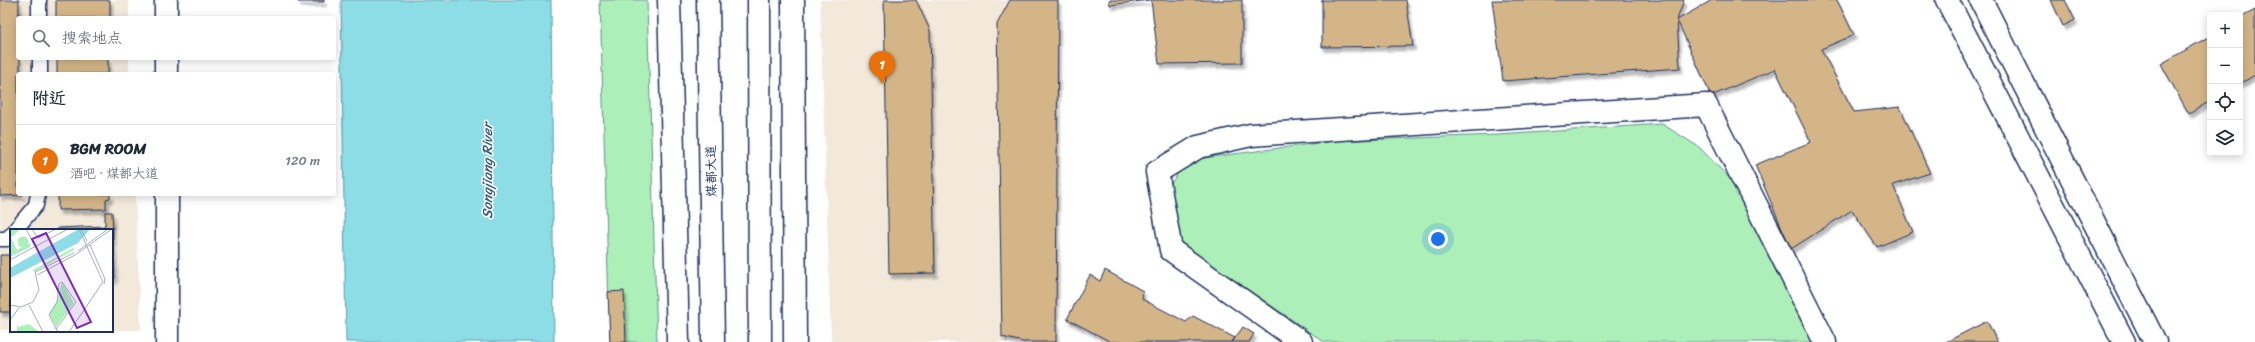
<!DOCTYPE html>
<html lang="zh">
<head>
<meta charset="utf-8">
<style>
  :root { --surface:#fff; --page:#f2f2f3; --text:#1f2937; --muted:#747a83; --line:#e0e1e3; --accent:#c8321e }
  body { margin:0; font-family:Sriracha,"LXGW WenKai TC",sans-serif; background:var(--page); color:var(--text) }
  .controls { position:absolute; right:12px; top:12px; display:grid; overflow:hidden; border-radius:4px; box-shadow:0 2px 10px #0003 }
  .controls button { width:36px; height:36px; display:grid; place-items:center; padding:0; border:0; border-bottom:1px solid var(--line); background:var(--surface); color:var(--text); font:20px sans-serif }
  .you { position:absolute; left:1438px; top:239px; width:14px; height:14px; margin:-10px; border:3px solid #fff; border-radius:50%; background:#1a73e8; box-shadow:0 0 0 6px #1a73e833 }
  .badge { display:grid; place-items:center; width:26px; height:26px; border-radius:50%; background:var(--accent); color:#fff; font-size:13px; font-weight:700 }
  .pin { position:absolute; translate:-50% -33px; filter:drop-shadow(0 1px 2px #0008) }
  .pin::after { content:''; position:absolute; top:21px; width:14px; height:12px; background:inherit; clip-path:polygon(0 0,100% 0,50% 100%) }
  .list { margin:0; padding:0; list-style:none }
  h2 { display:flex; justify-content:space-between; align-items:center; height:52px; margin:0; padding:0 16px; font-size:17px }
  h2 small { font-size:13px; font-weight:400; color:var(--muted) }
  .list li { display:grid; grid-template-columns:26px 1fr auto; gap:12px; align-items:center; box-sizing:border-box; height:72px; padding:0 16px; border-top:1px solid var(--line) }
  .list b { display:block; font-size:15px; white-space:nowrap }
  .list p { margin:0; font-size:13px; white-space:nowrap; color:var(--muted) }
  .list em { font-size:13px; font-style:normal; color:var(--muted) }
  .icon { flex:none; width:22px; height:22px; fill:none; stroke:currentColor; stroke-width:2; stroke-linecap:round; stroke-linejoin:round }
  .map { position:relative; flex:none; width:2255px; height:342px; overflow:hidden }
  .search { position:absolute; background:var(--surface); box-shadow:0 2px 10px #0003; left:16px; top:16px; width:320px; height:44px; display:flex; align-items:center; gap:10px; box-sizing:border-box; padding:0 14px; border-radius:4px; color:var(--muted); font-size:15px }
  .panel { position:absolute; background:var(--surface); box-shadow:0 2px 10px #0003; left:16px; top:72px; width:320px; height:124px; border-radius:4px }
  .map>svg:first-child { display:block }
</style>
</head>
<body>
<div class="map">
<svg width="2255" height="342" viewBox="0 0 2255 342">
  <defs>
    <filter id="shadow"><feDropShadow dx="2.5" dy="4.5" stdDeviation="1" flood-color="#0004"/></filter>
  </defs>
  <rect width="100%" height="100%" fill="#fff"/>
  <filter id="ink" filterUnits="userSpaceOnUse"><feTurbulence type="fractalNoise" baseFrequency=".025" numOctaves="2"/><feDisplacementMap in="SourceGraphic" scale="8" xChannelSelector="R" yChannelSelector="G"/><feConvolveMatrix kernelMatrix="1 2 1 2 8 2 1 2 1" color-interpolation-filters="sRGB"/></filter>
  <g filter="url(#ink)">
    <path fill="#f2e9db" d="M 0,0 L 129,0 L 129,18 L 18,18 L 18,58 L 129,58 L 129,74 L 18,74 L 18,194 L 135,194 L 141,330 L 112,330 L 112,230 L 11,230 L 11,330 L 0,330 Z
      M 820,0 L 1058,0 L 1056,342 L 831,342 Z"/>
    <path fill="#acefb9" stroke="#648f8c" d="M 600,0 L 647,0 L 657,342 L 610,342 Z
      M 1662,124 L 1699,147 L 1740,189 L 1815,342 L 1324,342 L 1182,244 L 1173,216 L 1169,186 L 1179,172 L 1203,158 L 1334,141 L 1498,135 Z"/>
    <path fill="#8cdde5" stroke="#5f97af" d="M 341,0 L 551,0 L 554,342 L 346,342 Z"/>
    <path fill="#d4b588" stroke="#1b2f5e" filter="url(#shadow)" d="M 0,0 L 19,0 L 18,58 L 20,58 L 20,74 L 18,74 L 18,194 L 23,195 L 0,196 Z
      M 56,0 L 110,0 L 110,18 L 56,18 Z
      M 298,0 L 324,0 L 324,2 L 298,2 Z
      M 884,0 L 916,0 L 930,30 L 935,273 L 889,274 Z
      M 1010,0 L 1058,0 L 1056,342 L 1023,342 L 1002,337 L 997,24 Z
      M 1109,0 L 1149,0 L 1110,5 Z
      M 1151,0 L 1242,0 L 1242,63 L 1159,64 Z
      M 1322,0 L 1406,0 L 1413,46 L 1322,47 Z
      M 1492,0 L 1684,0 L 1677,20 L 1680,68 L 1503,81 Z
      M 1712,0 L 1837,0 L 1854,35 L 1821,49 L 1854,112 L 1900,107 L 1930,173 L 1893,185 L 1913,232 L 1877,247 L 1852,210 L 1791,249 L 1755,165 L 1811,142 L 1775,69 L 1711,96 L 1677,20 Z
      M 2051,0 L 2065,0 L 2075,20 L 2063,26 Z
      M 2255,10 L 2255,75 L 2240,84 L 2240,18 Z
      M 2210,36 L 2210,101 L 2189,114 L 2161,64 Z
      M 57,58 L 108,58 L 108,74 L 57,74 Z
      M 58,194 L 110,194 L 110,198 L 106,199 L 106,209 L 58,210 Z
      M 105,212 L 112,212 L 115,278 L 112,281 L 112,230 L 58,230 L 58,228 L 105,226 Z
      M 0,255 L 11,255 L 11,312 L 0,312 Z
      M 1105,270 L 1143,291 L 1142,299 L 1186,322 L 1193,316 L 1235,338 L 1232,342 L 1111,342 L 1067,319 L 1090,275 L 1100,281 Z
      M 624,291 L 626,342 L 610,342 L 608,292 Z
      M 1987,321 L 1997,342 L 1946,342 Z
      M 1243,327 L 1254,334 L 1249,342 L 1232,342 Z"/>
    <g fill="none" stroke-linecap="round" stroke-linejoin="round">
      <g stroke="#1b2f5e" stroke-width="17">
        <path id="lane" d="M 39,0 L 39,18
          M 40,58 L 40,74
          M 15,230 L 36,205 L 38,194
          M 0,239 L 7,239 L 11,235"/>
      </g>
      <g stroke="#1b2f5e" stroke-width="25">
        <path id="street" d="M 1301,342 L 1171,250 L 1157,172 L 1198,147 L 1251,135 L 1706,105 L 1825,342"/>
      </g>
      <g stroke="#1b2f5e" stroke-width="25">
        <path id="secondary" d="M 166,0 L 166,18
          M 669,0 L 678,342
          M 708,0 L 713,342
          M 759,0 L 760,342
          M 793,0 L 795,342
          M 1947,0 L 2124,342
          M 1981,0 L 2155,342
          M 166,58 L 166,74
          M 167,194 L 167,342"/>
      </g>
      <use href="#lane" stroke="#fff" stroke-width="14"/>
      <use href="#street" stroke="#fff" stroke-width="22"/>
      <use href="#secondary" stroke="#fff" stroke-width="22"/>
    </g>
  </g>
  <g text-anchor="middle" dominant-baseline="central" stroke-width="3" stroke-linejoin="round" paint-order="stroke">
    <g font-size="13" fill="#1b2f5e" stroke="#fff">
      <text transform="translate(711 171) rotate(-91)">煤都大道</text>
    </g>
    <g font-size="14" font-style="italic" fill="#375a80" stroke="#fff">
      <text transform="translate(487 171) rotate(-90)">Songjiang River</text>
    </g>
  </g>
  <g transform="translate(10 229)">
    <rect width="103" height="103" fill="#fff"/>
    <path d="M 10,0 L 1,9 L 7,21 L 21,14 L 20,18 L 0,28 L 0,1 ZM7.5 13a5.5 5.5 0 1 1 11 0a5.5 5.5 0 1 1-11 0ZM 63,19 L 64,21 L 24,43 L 23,41 ZM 52,53 L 64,74 L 46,98 L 39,85 L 47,72 ZM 7,94 L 8,98 L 19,95 L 29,103 L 7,103 Z" fill="#acefb9"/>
    <path d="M 69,0 L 80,0 L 68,14 L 0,49 L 0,39 Z" fill="#8cdde5"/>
    <path fill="none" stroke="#a4acbf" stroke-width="1" d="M 16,0 L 25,17M 22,0 L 28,9 L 46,0M 71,0 L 77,12M 80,16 L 95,50 L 94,55M 68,22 L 98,0M 0,31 L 58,0M 27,46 L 65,26 L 102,0M 0,76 L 11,78 L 23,73 L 29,61 L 25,43 L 64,24M 19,76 L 33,103M 0,91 L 9,79M 46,100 L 66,73 L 52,53 L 49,55 L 47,73 L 39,86 L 46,100 L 49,103M 59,103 L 93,53 L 69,0"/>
    <path fill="#7b2cbf" fill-opacity="0.15" stroke="#7b2cbf" stroke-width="2" d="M 36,4 L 81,93 L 67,99 L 22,10 Z"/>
    <rect width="103" height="103" fill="none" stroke="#1b2f5e" stroke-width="2"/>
  </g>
</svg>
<div class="controls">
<button>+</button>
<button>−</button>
<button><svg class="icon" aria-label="locate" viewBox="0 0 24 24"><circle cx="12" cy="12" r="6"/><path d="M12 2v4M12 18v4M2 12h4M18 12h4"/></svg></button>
<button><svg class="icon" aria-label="layers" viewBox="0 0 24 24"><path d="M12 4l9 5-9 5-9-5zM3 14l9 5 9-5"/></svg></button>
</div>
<div class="you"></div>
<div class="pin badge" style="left:882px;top:84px;background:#e8710a">1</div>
<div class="search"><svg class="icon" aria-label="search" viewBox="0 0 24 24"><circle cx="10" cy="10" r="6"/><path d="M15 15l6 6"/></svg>搜索地点</div>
<section class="panel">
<h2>附近<small></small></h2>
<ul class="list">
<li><span class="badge" style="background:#e8710a">1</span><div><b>BGM ROOM</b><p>酒吧 · 煤都大道</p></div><em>120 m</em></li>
</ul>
</section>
</div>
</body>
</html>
